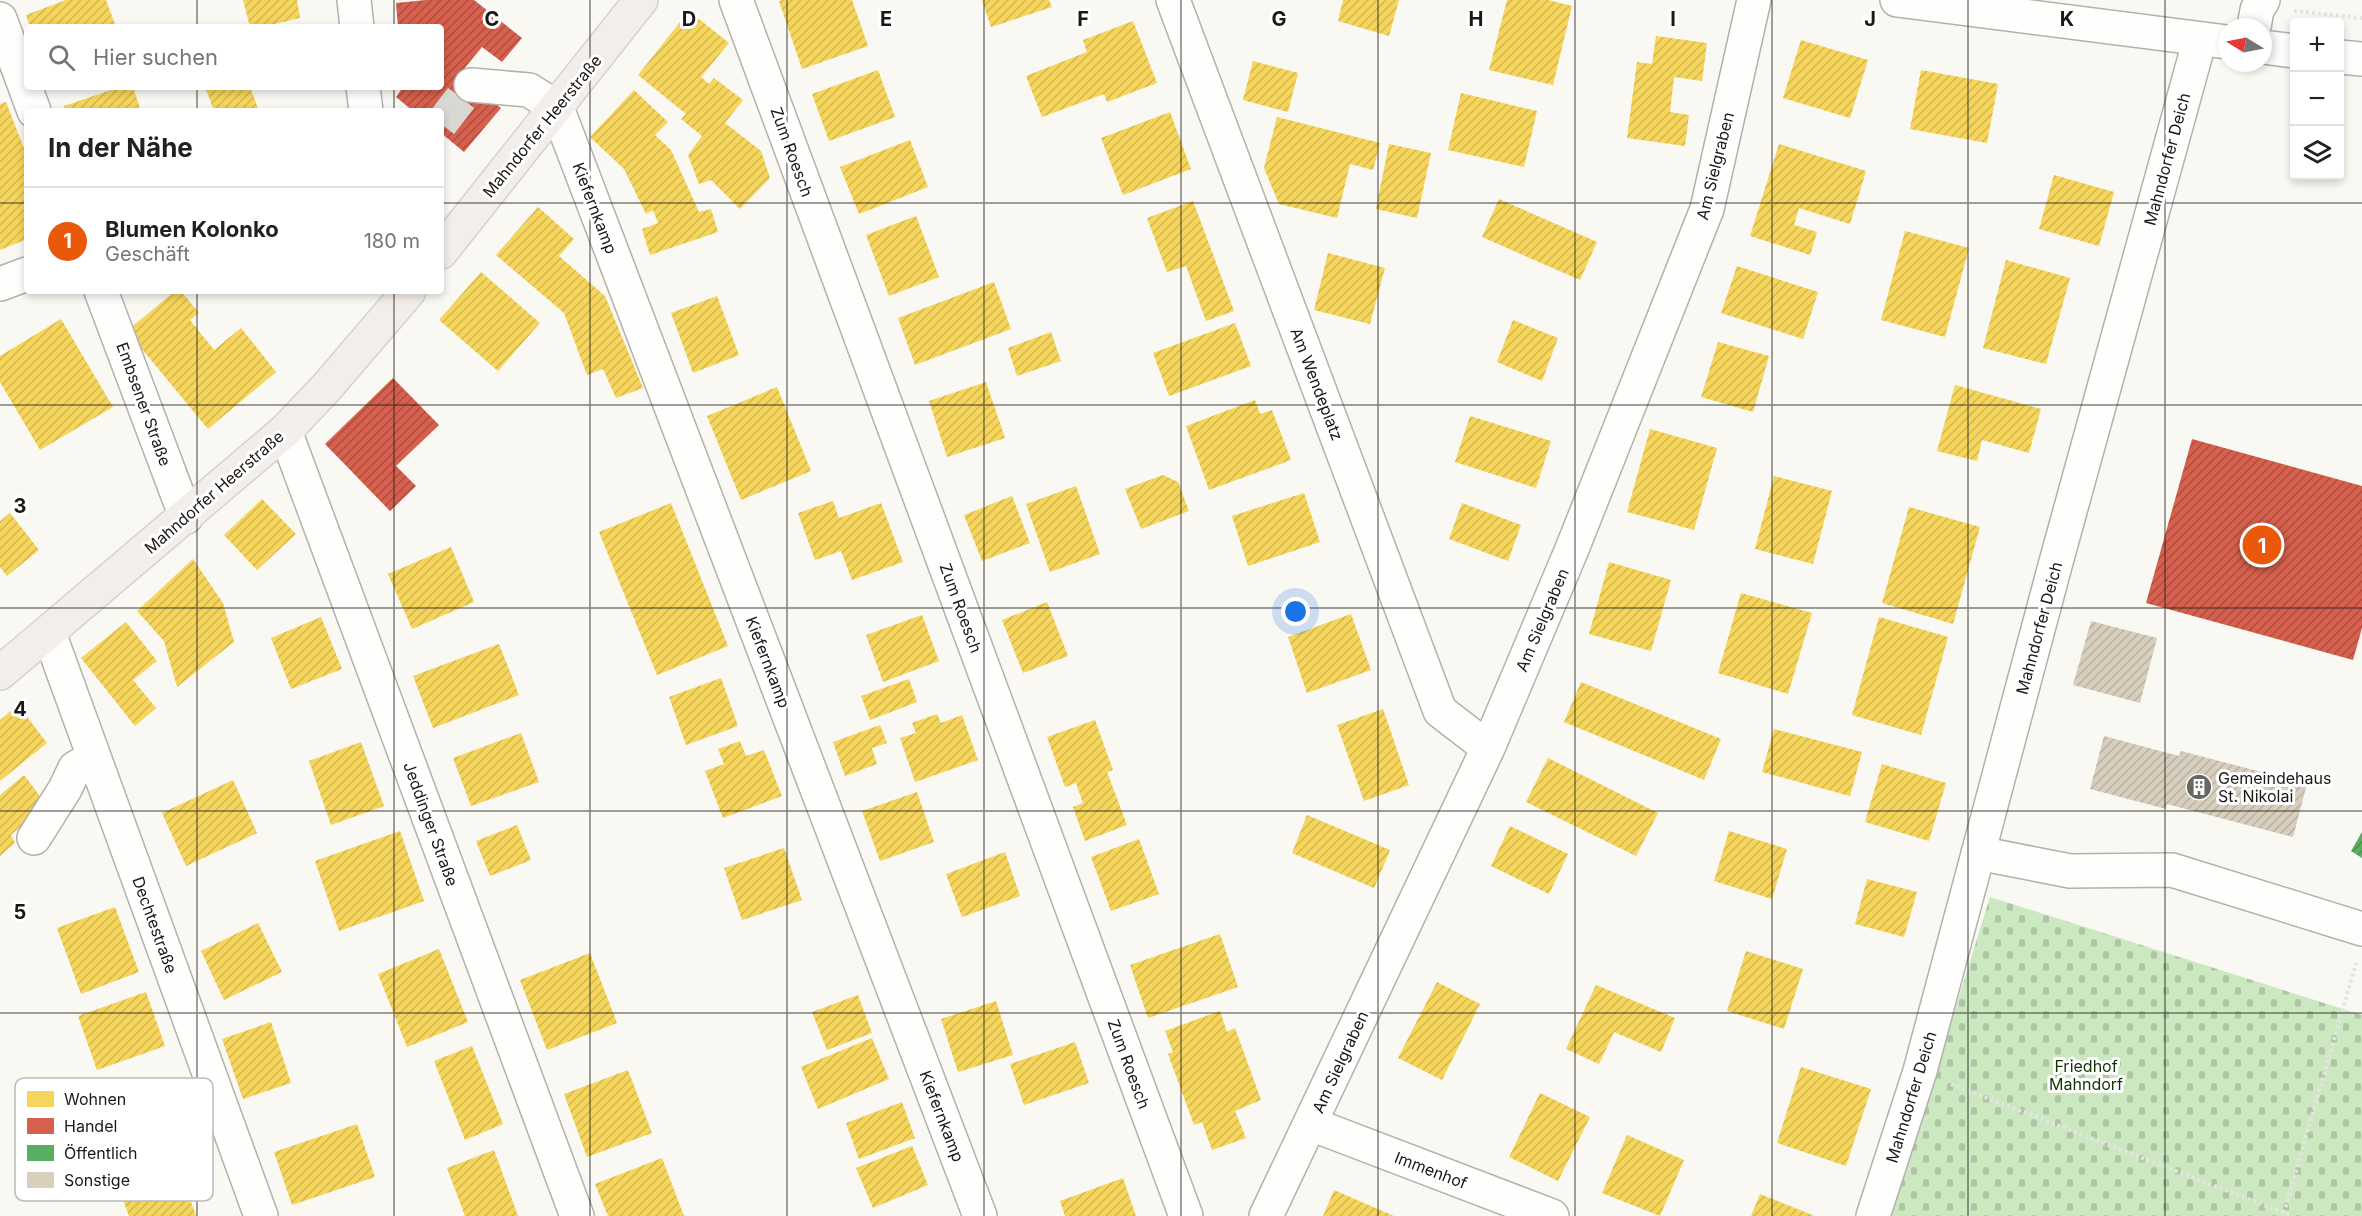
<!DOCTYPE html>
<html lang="de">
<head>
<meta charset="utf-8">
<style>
  :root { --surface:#fff; --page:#f6f6f6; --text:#202124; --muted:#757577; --line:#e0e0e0; --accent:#ea580c }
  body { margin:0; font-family:Inter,sans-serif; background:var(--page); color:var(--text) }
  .controls { position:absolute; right:18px; top:18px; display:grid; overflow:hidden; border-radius:6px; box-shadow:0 3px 9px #0003 }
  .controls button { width:54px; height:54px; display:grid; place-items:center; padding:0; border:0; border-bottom:2px solid var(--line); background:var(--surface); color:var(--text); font:30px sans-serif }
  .compass { position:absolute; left:2218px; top:18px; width:54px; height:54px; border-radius:50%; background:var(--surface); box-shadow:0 3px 9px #0003; rotate:280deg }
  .you { position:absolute; left:1296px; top:612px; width:21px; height:21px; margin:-15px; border:4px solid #fff; border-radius:50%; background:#1a73e8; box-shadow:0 0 0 9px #1a73e833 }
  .badge { display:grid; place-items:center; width:39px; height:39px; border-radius:50%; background:var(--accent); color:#fff; font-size:20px; font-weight:700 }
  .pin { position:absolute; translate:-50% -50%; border:3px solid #fff; box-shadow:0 2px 6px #0006 }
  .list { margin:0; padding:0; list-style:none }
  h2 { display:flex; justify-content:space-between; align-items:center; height:78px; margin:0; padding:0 24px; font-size:26px }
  h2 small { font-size:20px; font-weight:400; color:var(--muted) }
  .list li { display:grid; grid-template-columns:39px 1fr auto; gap:18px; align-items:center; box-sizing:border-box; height:108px; padding:0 24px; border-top:2px solid var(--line) }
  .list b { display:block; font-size:22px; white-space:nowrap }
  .list p { margin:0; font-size:20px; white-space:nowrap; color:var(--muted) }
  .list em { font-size:20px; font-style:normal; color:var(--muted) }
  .icon { flex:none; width:33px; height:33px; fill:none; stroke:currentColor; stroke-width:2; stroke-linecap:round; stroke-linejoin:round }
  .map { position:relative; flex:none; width:2362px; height:1216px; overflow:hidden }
  .search { position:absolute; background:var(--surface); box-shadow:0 3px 9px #0003; left:24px; top:24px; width:420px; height:66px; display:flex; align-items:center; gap:15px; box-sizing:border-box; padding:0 21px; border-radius:6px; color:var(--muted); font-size:22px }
  .panel { position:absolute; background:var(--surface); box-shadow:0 3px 9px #0003; left:24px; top:108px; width:420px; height:186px; border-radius:6px }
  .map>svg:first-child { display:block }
</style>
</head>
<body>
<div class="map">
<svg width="2362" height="1216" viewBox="0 0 2362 1216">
  <defs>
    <pattern id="cemetery-stones" width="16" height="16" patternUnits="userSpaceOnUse" patternTransform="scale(1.5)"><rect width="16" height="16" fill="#cbe8c0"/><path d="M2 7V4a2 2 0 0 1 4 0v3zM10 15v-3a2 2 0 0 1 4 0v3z" fill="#aec6a4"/></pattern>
    <pattern id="homes-hatch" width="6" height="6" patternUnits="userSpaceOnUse" patternTransform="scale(1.5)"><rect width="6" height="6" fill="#f6d55c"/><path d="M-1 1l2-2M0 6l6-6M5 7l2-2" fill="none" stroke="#d2b64f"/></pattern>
    <pattern id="shops-hatch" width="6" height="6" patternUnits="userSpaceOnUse" patternTransform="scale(1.5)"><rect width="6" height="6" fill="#d6604d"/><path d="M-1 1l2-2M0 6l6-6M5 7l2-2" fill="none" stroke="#ad4e3f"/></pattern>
    <pattern id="public-hatch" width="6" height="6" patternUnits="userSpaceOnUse" patternTransform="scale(1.5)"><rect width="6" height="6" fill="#5aae61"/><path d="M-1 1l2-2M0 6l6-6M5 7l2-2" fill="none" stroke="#4a8d4f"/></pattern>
    <pattern id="building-hatch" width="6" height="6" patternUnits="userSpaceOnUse" patternTransform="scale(1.5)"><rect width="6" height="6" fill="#d7cebc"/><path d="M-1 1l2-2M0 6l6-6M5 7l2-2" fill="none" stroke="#b8b0a1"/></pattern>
  </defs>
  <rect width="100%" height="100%" fill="#f9f8f3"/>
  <path fill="url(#cemetery-stones)" d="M 1990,897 L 2362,1015 L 2362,1216 L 1891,1216 Z"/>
  <path fill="url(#homes-hatch)" d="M 66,0 L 106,0 L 116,27 L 30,27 L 26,15 Z
    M 243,0 L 297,0 L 300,18 L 262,27 L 250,27 Z
    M 782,0 L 852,0 L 868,46 L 802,69 L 779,1 Z
    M 982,0 L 1049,0 L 1052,7 L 991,27 Z
    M 1343,0 L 1399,0 L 1389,36 L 1338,21 Z
    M 1507,0 L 1548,0 L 1572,6 L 1553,85 L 1489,70 Z
    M 689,11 L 729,43 L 701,77 L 709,84 L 714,78 L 743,100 L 725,123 L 761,151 L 770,178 L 740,209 L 711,180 L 699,184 L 688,155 L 702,136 L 681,119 L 686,114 L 638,75 Z
    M 1133,21 L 1157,83 L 1107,102 L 1104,94 L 1042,117 L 1026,76 L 1087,52 L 1083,40 Z
    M 1656,36 L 1707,43 L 1702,81 L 1674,77 L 1670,112 L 1689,115 L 1685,146 L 1627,138 L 1637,62 L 1652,64 Z
    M 1801,40 L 1868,60 L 1850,118 L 1783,98 Z
    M 1253,61 L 1298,73 L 1288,112 L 1243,100 Z
    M 878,70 L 895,117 L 829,141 L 812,94 Z
    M 1921,70 L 1998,84 L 1987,143 L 1910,129 Z
    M 120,87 L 133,87 L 141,111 L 66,111 L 64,106 Z
    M 205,87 L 250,87 L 259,111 L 214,111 Z
    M 634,90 L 668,122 L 655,135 L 671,150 L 699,212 L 711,209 L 718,232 L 650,255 L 642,229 L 658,223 L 653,210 L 646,214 L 624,169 L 590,137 Z
    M 1461,93 L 1537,111 L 1524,167 L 1448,150 Z
    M 6,102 L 27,156 L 27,239 L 0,250 L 0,104 Z
    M 1170,112 L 1191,169 L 1123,195 L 1101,138 Z
    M 1277,117 L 1380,143 L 1373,170 L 1350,164 L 1337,218 L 1279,204 L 1264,168 Z
    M 910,140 L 928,187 L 859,214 L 840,167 Z
    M 1389,144 L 1431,153 L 1417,218 L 1376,209 Z
    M 1779,144 L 1866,171 L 1850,224 L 1799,208 L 1794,225 L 1817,232 L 1810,255 L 1750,236 Z
    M 2054,175 L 2114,192 L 2099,246 L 2039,229 Z
    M 1499,199 L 1597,242 L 1580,280 L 1482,237 Z
    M 1193,201 L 1234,311 L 1206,321 L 1186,266 L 1167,272 L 1147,218 Z
    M 538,207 L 574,239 L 559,256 L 605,296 L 643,388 L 616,398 L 603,369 L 587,375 L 564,313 L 496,255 Z
    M 916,216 L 939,277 L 889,296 L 866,235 Z
    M 1905,231 L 1969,248 L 1945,337 L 1881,320 Z
    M 1328,253 L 1385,268 L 1370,324 L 1314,310 Z
    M 2006,260 L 2070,278 L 2046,364 L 1983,348 Z
    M 1737,266 L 1818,292 L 1803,339 L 1721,313 Z
    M 481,272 L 540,323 L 498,371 L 439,320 Z
    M 994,282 L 1011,329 L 915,365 L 898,318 Z
    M 175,291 L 181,291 L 199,313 L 190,320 L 214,350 L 241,328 L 276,372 L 208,429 L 127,331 Z
    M 717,296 L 739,355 L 693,373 L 671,313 Z
    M 61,319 L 113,407 L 40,450 L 0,382 L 0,356 Z
    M 1513,320 L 1558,338 L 1542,381 L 1497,362 Z
    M 1235,323 L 1251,366 L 1169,396 L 1153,353 Z
    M 1051,332 L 1061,361 L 1017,376 L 1008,348 Z
    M 1718,342 L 1769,356 L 1753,412 L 1701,397 Z
    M 986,382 L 1005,438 L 947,457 L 929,401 Z
    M 1955,385 L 2041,409 L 2029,453 L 1982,440 L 1977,461 L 1937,451 Z
    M 777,387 L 811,471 L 741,500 L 707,416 Z
    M 1255,400 L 1260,414 L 1272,410 L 1291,460 L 1209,490 L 1186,426 Z
    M 1470,416 L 1551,441 L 1536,488 L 1455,462 Z
    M 1650,429 L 1717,448 L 1694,530 L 1627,512 Z
    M 1163,475 L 1178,482 L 1189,511 L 1141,529 L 1125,489 Z
    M 1774,476 L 1832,491 L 1813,564 L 1755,549 Z
    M 1076,486 L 1100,554 L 1050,572 L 1026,504 Z
    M 1304,493 L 1320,542 L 1248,566 L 1232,516 Z
    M 1012,496 L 1030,543 L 982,561 L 964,515 Z
    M 262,499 L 296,534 L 257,570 L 224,535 Z
    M 833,501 L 839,518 L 881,503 L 903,562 L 852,580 L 841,551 L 815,560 L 798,513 Z
    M 671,503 L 728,646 L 657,675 L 599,532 Z
    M 1462,503 L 1521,525 L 1508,561 L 1449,539 Z
    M 1909,507 L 1980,527 L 1953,624 L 1882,603 Z
    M 10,513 L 39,550 L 7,576 L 0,567 L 0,521 Z
    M 451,547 L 474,602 L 412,629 L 388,574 Z
    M 193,559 L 223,603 L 234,642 L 177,687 L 164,641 L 137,611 Z
    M 1609,562 L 1671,580 L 1651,651 L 1589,634 Z
    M 1741,593 L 1812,613 L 1788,694 L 1718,673 Z
    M 1047,602 L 1068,656 L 1023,673 L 1002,620 Z
    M 1351,614 L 1371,670 L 1307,693 L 1288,637 Z
    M 922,615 L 939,661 L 883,682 L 866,635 Z
    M 321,617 L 342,669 L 291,689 L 271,638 Z
    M 1879,617 L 1948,637 L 1921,735 L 1852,715 Z
    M 126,622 L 157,661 L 133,680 L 156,708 L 135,726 L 81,658 Z
    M 499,644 L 519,695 L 433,728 L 413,676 Z
    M 721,678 L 738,726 L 686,745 L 669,697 Z
    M 909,679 L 917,702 L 870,720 L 861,696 Z
    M 1581,682 L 1721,739 L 1704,780 L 1564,722 Z
    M 18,705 L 47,743 L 0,781 L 0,720 Z
    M 1383,709 L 1409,785 L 1364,801 L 1337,725 Z
    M 937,714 L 941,723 L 962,715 L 978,760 L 915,782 L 900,738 L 916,733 L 912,723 Z
    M 1095,720 L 1113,770 L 1107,772 L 1127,825 L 1085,841 L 1073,807 L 1083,803 L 1076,783 L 1065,787 L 1047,737 Z
    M 880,725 L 887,743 L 872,748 L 877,764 L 845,776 L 833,742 Z
    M 1774,729 L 1862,752 L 1850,796 L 1762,772 Z
    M 521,733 L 539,782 L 471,806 L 453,758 Z
    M 740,741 L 746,756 L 764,750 L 782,796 L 723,818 L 705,771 L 724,764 L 718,749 Z
    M 361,742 L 384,806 L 331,825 L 309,761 Z
    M 1548,758 L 1658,813 L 1636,856 L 1526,802 Z
    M 1882,764 L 1946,783 L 1929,841 L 1865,822 Z
    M 24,775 L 46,804 L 11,835 L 15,843 L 0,856 L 0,795 Z
    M 233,780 L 257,833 L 186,866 L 162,813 Z
    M 917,792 L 934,842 L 880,861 L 862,811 Z
    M 1307,815 L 1390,850 L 1374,888 L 1292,853 Z
    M 517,825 L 531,860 L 490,876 L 476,841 Z
    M 1510,826 L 1568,854 L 1549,894 L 1491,866 Z
    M 400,831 L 424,901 L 339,931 L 315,861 Z
    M 1729,831 L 1787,849 L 1772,899 L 1714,881 Z
    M 1139,839 L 1159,894 L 1111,911 L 1091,857 Z
    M 784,848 L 802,900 L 742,920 L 724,868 Z
    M 1005,852 L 1020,896 L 962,917 L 946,874 Z
    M 1867,879 L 1917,892 L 1904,937 L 1855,924 Z
    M 115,907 L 139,972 L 81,994 L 57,928 Z
    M 258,923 L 282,972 L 224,1000 L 201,951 Z
    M 1220,934 L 1238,987 L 1148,1018 L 1130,965 Z
    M 439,949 L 468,1022 L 407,1047 L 378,974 Z
    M 1746,951 L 1803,969 L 1784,1029 L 1727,1011 Z
    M 590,953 L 617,1023 L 547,1050 L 520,980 Z
    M 1437,982 L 1480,1004 L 1442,1080 L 1398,1058 Z
    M 1596,985 L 1675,1018 L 1661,1052 L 1614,1032 L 1599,1064 L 1566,1049 Z
    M 146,992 L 165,1046 L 97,1070 L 78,1016 Z
    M 858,995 L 872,1033 L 827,1050 L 812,1012 Z
    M 996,1001 L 1013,1055 L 958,1072 L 941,1019 Z
    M 1220,1011 L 1227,1032 L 1235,1028 L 1261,1100 L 1235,1111 L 1246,1138 L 1212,1150 L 1202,1122 L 1194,1125 L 1168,1054 L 1173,1052 L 1165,1031 Z
    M 271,1022 L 291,1083 L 243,1099 L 222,1039 Z
    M 872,1038 L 889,1079 L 818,1109 L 801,1067 Z
    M 1075,1042 L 1089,1083 L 1024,1105 L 1010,1064 Z
    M 472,1046 L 503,1124 L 465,1140 L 434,1061 Z
    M 1801,1067 L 1871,1089 L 1846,1166 L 1777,1143 Z
    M 628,1070 L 652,1133 L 587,1157 L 564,1094 Z
    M 150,1088 L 196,1216 L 129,1216 L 90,1110 Z
    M 1540,1093 L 1590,1117 L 1558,1181 L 1509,1157 Z
    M 902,1102 L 915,1138 L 859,1159 L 846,1123 Z
    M 357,1124 L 375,1177 L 292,1205 L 274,1152 Z
    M 1627,1135 L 1684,1160 L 1660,1216 L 1602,1193 Z
    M 912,1146 L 928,1185 L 873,1208 L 856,1168 Z
    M 494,1150 L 518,1216 L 465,1216 L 447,1168 Z
    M 662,1158 L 684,1216 L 608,1216 L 595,1184 Z
    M 1123,1178 L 1136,1216 L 1065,1216 L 1060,1201 Z
    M 1334,1190 L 1394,1216 L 1323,1216 Z
    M 1760,1194 L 1815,1216 L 1751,1216 Z"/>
  <path fill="url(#shops-hatch)" d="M 426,0 L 474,0 L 522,38 L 502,62 L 482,47 L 459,75 L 501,108 L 464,152 L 441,133 L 441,111 L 413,111 L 396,97 L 403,87 L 441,87 L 441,27 L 398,27 L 396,3 Z
    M 393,378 L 439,425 L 396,466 L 416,486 L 390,511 L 325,444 Z
    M 2192,439 L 2362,486 L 2362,628 L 2353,660 L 2146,603 Z"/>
  <path fill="url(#public-hatch)" d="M 2362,832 L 2362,858 L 2351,851 Z"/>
  <path fill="url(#building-hatch)" d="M 2091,621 L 2157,638 L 2140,703 L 2073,685 Z
    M 2104,736 L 2179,756 L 2181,751 L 2307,784 L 2293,837 L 2167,804 L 2166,809 L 2090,789 Z"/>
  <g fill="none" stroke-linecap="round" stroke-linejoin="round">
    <path stroke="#d8d7d2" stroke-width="33" stroke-dasharray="33 16" stroke-linecap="butt" d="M 441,124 L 471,85"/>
    <g stroke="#b2b1ae" stroke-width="36">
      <path id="minor" d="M 354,0 L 357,27
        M 736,0 L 1186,1216
        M 1173,0 L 1440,711 L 1488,748
        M 1897,0 L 2227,42
        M 0,19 L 34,111
        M 2254,27 L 2257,10 L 2263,0
        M 2263,47 L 2294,51
        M 2340,57 L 2362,59
        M 471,85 L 529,90 L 557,108 L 980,1216
        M 363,87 L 366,111
        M 0,284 L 27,274
        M 101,291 L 186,517
        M 285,431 L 577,1216
        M 49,633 L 261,1216
        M 34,838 L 65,789 L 75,768 L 94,757
        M 1978,853 L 2070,871 L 2172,870 L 2362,929
        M 1311,1124 L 1552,1216
        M 1266,1216 L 1488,748 L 1572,549 L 1707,209 L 1754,0
        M 1873,1216 L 1920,1071 L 2056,562 L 2200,39"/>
    </g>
    <g stroke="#d3d3d1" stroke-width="36">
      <path id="major" d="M 441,252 L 641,0
        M 0,673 L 285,431 L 326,388 L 409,291"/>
    </g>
    <path stroke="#e5e4e3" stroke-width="4" stroke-dasharray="3 3" stroke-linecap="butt" d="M 2294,11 L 2362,18
      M 1951,1084 L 2292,1216
      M 2284,1213 L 2356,963"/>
    <use href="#minor" stroke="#fefefd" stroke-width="33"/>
    <use href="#major" stroke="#f3eeea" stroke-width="33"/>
  </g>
  <path fill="none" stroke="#1a1917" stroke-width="1.5" stroke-opacity="0.55" d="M 197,0 L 197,27M 394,0 L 394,27M 590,0 L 590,1216M 787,0 L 787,1216M 984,0 L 984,1216M 1181,0 L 1181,1216M 1378,0 L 1378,1216M 1575,0 L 1575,1216M 1772,0 L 1772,1216M 1968,0 L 1968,1216M 2165,0 L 2165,1216M 197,87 L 197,111M 394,87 L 394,111M 0,203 L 27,203M 441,203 L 2362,203M 197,291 L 197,1216M 394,291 L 394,1216M 0,405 L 2362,405M 0,608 L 2362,608M 0,811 L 2362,811M 0,1013 L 2362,1013"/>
  <defs>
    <g id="building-disc" transform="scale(1.35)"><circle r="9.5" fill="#686764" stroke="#fff"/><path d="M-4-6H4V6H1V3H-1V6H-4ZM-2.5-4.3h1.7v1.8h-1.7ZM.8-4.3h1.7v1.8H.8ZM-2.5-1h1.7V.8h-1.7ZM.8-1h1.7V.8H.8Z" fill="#fff"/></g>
  </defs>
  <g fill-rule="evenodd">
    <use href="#building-disc" x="2199" y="787"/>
  </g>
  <g text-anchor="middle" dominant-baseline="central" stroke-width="6" stroke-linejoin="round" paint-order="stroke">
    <g font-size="16" fill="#1a1917" stroke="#fff">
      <text transform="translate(542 126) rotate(-51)">Mahndorfer Heerstraße</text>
      <text transform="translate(792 152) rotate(70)">Zum Roesch</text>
      <text transform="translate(2167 159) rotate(-75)">Mahndorfer Deich</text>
      <text transform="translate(1715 166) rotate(-76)">Am Sielgraben</text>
      <text transform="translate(595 208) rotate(69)">Kiefernkamp</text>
      <text transform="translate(1317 384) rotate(69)">Am Wendeplatz</text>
      <text transform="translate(144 404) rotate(70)">Embsener Straße</text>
      <text transform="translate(214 492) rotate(-41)">Mahndorfer Heerstraße</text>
      <text transform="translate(961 608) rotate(70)">Zum Roesch</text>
      <text transform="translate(1542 620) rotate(-67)">Am Sielgraben</text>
      <text transform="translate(2039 628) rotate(-75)">Mahndorfer Deich</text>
      <text transform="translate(768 662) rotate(69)">Kiefernkamp</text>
      <text transform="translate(431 824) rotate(70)">Jeddinger Straße</text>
      <text transform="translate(155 925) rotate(70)">Dechtestraße</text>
      <text transform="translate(1340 1062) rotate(-65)">Am Sielgraben</text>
      <text transform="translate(1129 1064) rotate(70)">Zum Roesch</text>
      <text transform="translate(1911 1097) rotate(-73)">Mahndorfer Deich</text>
      <text transform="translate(942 1116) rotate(69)">Kiefernkamp</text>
      <text transform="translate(1431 1170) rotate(21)">Immenhof</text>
    </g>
    <g font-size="16" fill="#1a1917" stroke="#fff" text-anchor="start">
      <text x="2218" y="778">Gemeindehaus<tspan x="2218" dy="18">St. Nikolai</tspan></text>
    </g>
    <g font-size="16" fill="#113404" stroke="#fff">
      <text x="2086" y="1066">Friedhof<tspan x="2086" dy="18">Mahndorf</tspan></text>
    </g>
  </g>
  <rect x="15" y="1078" width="198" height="123" rx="9" fill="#fff" stroke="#babab9" stroke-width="1.5"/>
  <rect x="27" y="1091" width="27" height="16" fill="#f6d55c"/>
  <rect x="27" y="1118" width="27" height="16" fill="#d6604d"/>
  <rect x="27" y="1145" width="27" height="16" fill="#5aae61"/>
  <rect x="27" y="1172" width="27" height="16" fill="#d7cebc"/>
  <g font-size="16" fill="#1a1917">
    <text x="64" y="1105">Wohnen</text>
    <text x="64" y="1132">Handel</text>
    <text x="64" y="1159">Öffentlich</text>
    <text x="64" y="1186">Sonstige</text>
  </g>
  <g font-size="20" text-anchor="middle" font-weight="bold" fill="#1a1917" stroke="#fff" stroke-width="6" stroke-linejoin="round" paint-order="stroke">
    <text x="492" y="26">C</text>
    <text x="689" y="26">D</text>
    <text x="886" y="26">E</text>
    <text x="1083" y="26">F</text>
    <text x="1279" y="26">G</text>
    <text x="1476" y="26">H</text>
    <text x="1673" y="26">I</text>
    <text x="1870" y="26">J</text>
    <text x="2067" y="26">K</text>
    <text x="20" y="513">3</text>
    <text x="20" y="716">4</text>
    <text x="20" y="919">5</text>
  </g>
</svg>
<div class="controls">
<button>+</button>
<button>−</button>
<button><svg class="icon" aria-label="layers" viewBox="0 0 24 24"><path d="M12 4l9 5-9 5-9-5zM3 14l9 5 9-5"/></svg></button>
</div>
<svg class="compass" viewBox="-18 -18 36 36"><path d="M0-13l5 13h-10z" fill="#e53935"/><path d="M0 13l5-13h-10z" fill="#757577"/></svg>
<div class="you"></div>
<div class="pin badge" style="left:2262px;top:545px">1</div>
<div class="search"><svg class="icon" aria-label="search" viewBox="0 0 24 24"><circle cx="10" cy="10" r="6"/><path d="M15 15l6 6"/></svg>Hier suchen</div>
<section class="panel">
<h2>In der Nähe<small></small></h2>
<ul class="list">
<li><span class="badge">1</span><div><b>Blumen Kolonko</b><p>Geschäft</p></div><em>180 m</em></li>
</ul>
</section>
</div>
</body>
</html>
